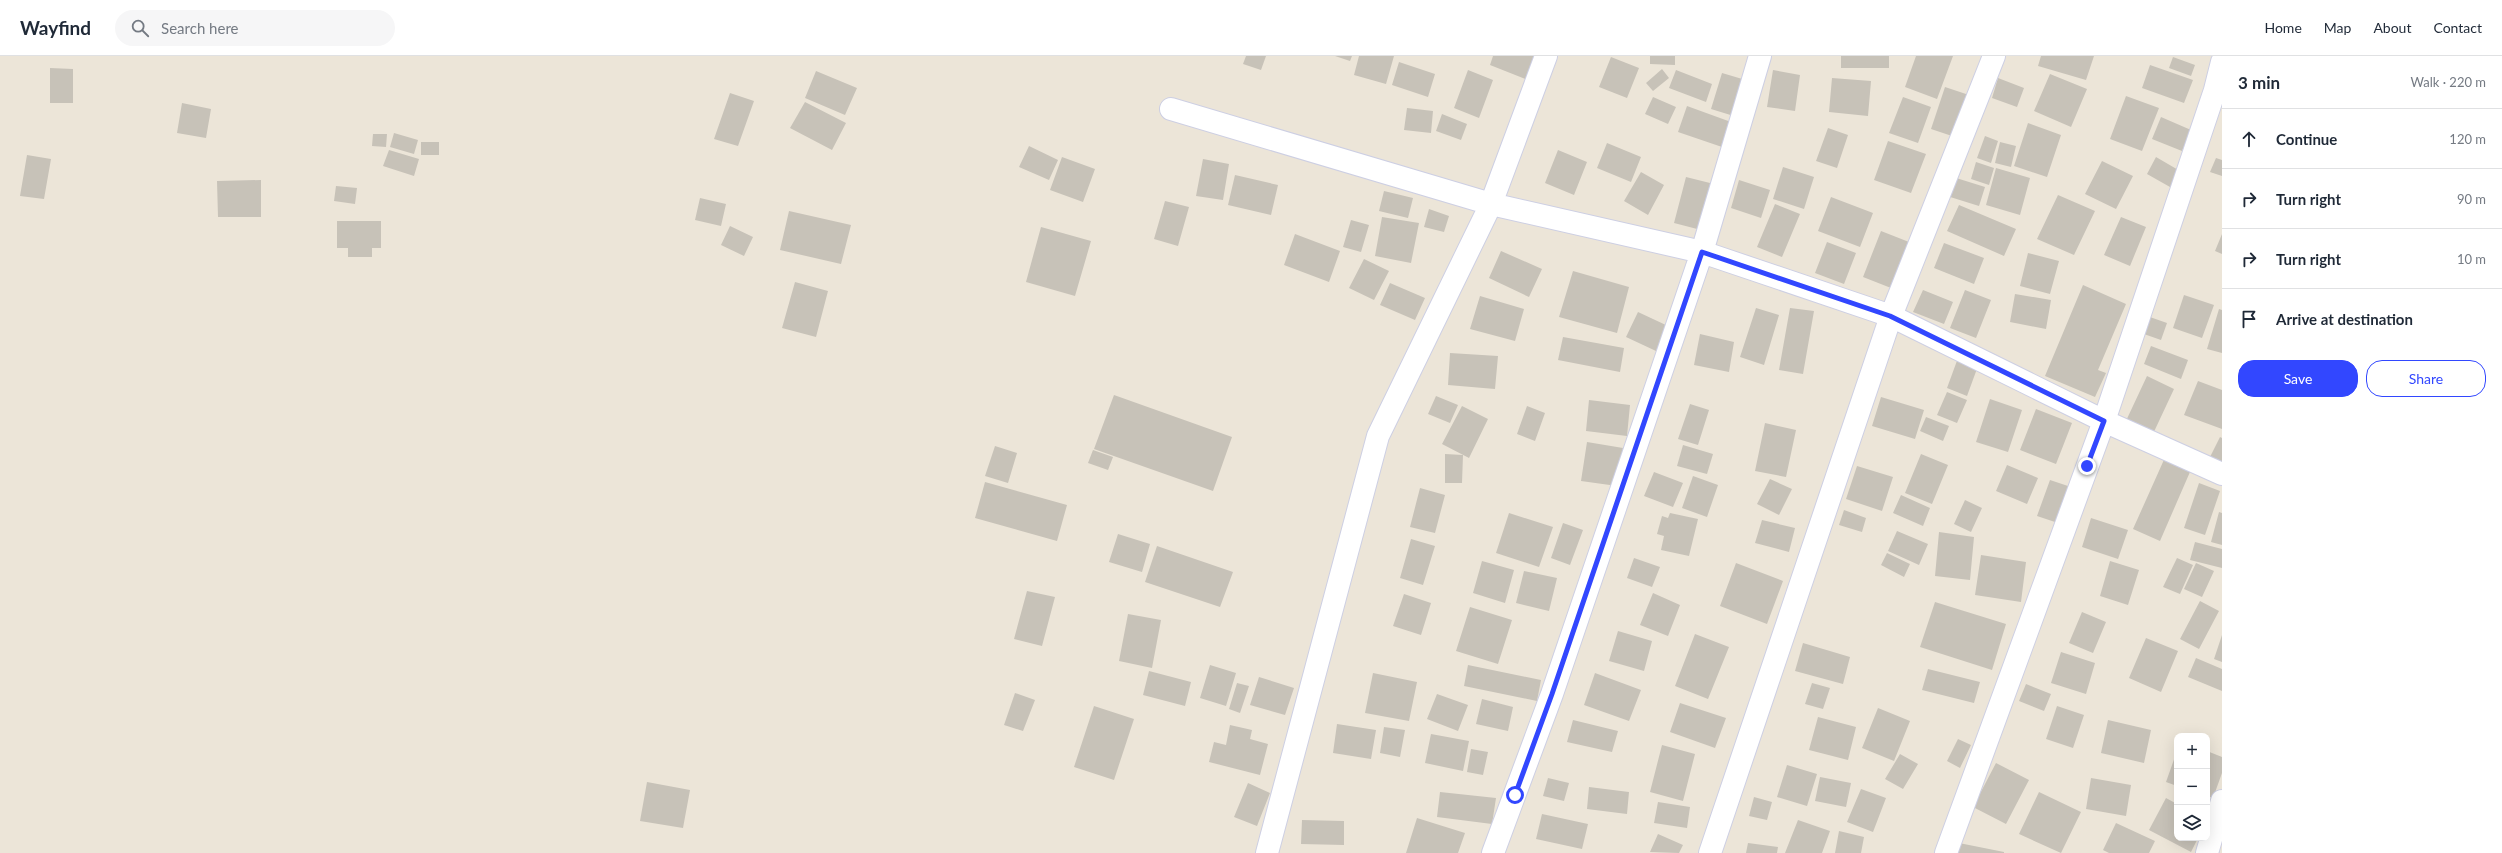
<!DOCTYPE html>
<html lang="en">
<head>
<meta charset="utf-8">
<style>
  :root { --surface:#fff; --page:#f6f6f7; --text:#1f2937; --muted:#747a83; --line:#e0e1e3; --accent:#3247ff }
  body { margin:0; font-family:Lato,sans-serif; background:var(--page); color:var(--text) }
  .controls { position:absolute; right:12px; bottom:12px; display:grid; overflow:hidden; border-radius:8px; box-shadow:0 4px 16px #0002 }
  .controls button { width:36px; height:36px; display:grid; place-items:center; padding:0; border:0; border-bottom:1px solid var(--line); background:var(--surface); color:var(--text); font:20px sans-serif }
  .stop { position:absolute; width:12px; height:12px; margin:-9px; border:3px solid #3247ff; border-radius:50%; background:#fff }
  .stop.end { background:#3247ff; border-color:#fff; box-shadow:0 1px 4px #0008 }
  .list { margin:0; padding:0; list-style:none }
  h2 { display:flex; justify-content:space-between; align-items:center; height:52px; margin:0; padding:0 16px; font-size:17px }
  h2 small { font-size:13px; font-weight:400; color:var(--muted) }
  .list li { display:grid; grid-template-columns:26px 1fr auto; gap:12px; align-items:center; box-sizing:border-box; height:60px; padding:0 16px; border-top:1px solid var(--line) }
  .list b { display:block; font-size:15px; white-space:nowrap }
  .list em { font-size:13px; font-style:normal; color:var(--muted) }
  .actions { display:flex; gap:8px; padding:12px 16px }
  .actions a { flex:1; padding:9px 0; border:1px solid var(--accent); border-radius:16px; text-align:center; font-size:14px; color:var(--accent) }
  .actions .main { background:var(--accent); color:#fff }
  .icon { flex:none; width:22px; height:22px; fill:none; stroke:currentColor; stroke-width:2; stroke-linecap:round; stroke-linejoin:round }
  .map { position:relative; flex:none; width:2222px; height:797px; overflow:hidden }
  header { display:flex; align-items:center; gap:24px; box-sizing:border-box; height:56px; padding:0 20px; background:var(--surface); border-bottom:1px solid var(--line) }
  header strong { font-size:19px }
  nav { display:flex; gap:22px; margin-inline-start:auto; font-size:14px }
  .search { width:280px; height:36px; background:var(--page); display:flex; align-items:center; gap:10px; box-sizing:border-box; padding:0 14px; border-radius:22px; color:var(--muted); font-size:15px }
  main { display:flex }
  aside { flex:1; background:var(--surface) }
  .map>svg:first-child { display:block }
</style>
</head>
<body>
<header>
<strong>Wayfind</strong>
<div class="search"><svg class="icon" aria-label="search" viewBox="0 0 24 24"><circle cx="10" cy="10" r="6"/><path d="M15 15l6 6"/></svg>Search here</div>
<nav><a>Home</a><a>Map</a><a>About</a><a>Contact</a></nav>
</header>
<main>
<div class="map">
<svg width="2222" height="797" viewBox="0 0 2222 797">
  <rect width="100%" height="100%" fill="#ece5d8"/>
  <path fill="#c7c2b8" d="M 1246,0 L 1266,0 L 1261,14 L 1243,8 Z
    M 1335,0 L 1352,0 L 1350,5 Z
    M 1359,0 L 1394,0 L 1386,28 L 1354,19 Z
    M 1493,0 L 1534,0 L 1537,1 L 1528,24 L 1490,9 Z
    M 1650,0 L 1675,0 L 1675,9 L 1650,8 Z
    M 1841,0 L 1889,0 L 1889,12 L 1841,12 Z
    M 1916,0 L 1953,0 L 1937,43 L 1905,31 Z
    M 2041,0 L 2094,0 L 2086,24 L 2038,10 Z
    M 1611,1 L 1639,12 L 1627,42 L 1599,31 Z
    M 2173,1 L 2195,9 L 2191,20 L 2169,12 Z
    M 1399,6 L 1435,18 L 1428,41 L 1392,29 Z
    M 2150,9 L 2193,24 L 2184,47 L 2142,32 Z
    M 50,12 L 73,13 L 73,47 L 50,47 Z
    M 1662,13 L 1669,22 L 1653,35 L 1646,27 Z
    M 1468,14 L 1493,24 L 1479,62 L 1454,52 Z
    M 1676,14 L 1712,28 L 1706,46 L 1669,32 Z
    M 1773,14 L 1800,19 L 1795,55 L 1767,51 Z
    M 816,15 L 857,32 L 845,59 L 805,42 Z
    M 1722,17 L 1749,25 L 1737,61 L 1711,53 Z
    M 2050,18 L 2087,33 L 2071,71 L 2034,55 Z
    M 1832,22 L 1871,25 L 1868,60 L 1829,56 Z
    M 1998,22 L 2024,32 L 2017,51 L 1992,42 Z
    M 1945,31 L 1975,41 L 1961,83 L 1931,73 Z
    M 730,37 L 754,45 L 738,90 L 714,83 Z
    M 2126,40 L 2159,52 L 2142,95 L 2110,83 Z
    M 1653,41 L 1676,51 L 1668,68 L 1645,58 Z
    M 1903,41 L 1931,51 L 1918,87 L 1889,77 Z
    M 805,46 L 846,67 L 832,94 L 790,72 Z
    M 182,47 L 211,53 L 206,82 L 177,77 Z
    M 1687,50 L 1731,66 L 1722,91 L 1678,76 Z
    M 1407,52 L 1433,55 L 1431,77 L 1404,74 Z
    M 1442,58 L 1467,68 L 1461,84 L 1436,75 Z
    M 2161,61 L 2191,74 L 2182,95 L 2152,83 Z
    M 2028,67 L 2061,79 L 2047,121 L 2014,110 Z
    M 1828,72 L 1848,79 L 1837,112 L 1816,105 Z
    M 394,77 L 418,84 L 414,98 L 390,91 Z
    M 373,78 L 387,78 L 386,91 L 372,90 Z
    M 1985,80 L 1998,85 L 1991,107 L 1977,102 Z
    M 1888,85 L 1926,98 L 1911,137 L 1874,124 Z
    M 421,86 L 439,86 L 439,99 L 421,99 Z
    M 2000,86 L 2016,90 L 2011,111 L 1995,107 Z
    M 1607,87 L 1641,101 L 1631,126 L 1597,112 Z
    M 1029,90 L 1058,104 L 1049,124 L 1019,111 Z
    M 389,94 L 419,103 L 414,120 L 383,110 Z
    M 1558,94 L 1587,106 L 1574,139 L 1545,127 Z
    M 27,99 L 51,103 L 44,143 L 20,140 Z
    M 1062,101 L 1095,113 L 1083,146 L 1050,134 Z
    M 2156,101 L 2180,115 L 2170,131 L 2147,118 Z
    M 2216,102 L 2222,104 L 2222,120 L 2210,116 Z
    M 1203,103 L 1229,108 L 1223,144 L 1196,140 Z
    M 2102,105 L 2133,120 L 2116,153 L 2085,138 Z
    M 1976,106 L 1994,112 L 1989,129 L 1971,123 Z
    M 1783,111 L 1814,121 L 1804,153 L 1773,143 Z
    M 1996,112 L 2030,122 L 2020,159 L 1986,149 Z
    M 1641,116 L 1664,129 L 1648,159 L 1624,145 Z
    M 1235,119 L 1278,129 L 1271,159 L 1228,149 Z
    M 1686,121 L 1718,129 L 1705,175 L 1674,167 Z
    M 1953,121 L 1985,131 L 1979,150 L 1947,140 Z
    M 261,124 L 261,161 L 218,161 L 217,125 Z
    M 1739,124 L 1770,134 L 1761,162 L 1731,152 Z
    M 336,130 L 357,132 L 355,148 L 334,145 Z
    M 1384,135 L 1413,142 L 1408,162 L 1379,155 Z
    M 2058,139 L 2095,155 L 2074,199 L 2037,183 Z
    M 1831,141 L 1873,157 L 1860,191 L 1818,175 Z
    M 700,142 L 726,148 L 721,170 L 695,164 Z
    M 1165,145 L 1189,151 L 1178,190 L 1154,183 Z
    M 1775,148 L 1800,158 L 1782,201 L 1757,191 Z
    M 1959,149 L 2016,173 L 2004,200 L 1947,175 Z
    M 1429,153 L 1449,160 L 1444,176 L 1424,171 Z
    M 789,155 L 851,169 L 841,208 L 780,194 Z
    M 1382,161 L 1419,167 L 1411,207 L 1375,200 Z
    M 2121,161 L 2146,171 L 2130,210 L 2104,199 Z
    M 1351,164 L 1369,169 L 1361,196 L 1343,191 Z
    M 337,165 L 381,165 L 381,192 L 372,192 L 372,201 L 348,201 L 348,192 L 337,192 Z
    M 730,170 L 753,181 L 744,200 L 721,189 Z
    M 1041,171 L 1091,185 L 1075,240 L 1026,226 Z
    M 1881,175 L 1909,186 L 1891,232 L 1863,221 Z
    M 1295,178 L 1340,195 L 1329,226 L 1284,209 Z
    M 2222,178 L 2222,198 L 2215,195 Z
    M 1827,186 L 1856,197 L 1844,228 L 1815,217 Z
    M 1944,187 L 1984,202 L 1974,228 L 1934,212 Z
    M 1501,195 L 1542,213 L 1529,241 L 1489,222 Z
    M 2028,197 L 2059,205 L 2050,238 L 2020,230 Z
    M 1364,203 L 1389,215 L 1374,244 L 1349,232 Z
    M 1573,215 L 1629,231 L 1617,277 L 1559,261 Z
    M 795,226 L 828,235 L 816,281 L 782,272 Z
    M 1390,227 L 1425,242 L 1415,264 L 1380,249 Z
    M 2083,229 L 2126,248 L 2098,314 L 2106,317 L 2095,341 L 2045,320 Z
    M 1923,234 L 1953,246 L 1944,268 L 1913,256 Z
    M 1965,234 L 1991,244 L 1976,282 L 1950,272 Z
    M 2015,238 L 2051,244 L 2046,273 L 2010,266 Z
    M 2184,239 L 2214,249 L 2202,282 L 2173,272 Z
    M 1480,240 L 1524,253 L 1515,285 L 1470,273 Z
    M 1756,252 L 1779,259 L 1764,309 L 1740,301 Z
    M 1790,252 L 1814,255 L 1803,318 L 1779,314 Z
    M 2219,253 L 2222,254 L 2222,297 L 2207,293 Z
    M 1638,256 L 1668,270 L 1656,295 L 1626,281 Z
    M 2147,260 L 2167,267 L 2161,284 L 2141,277 Z
    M 1700,278 L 1734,286 L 1729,316 L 1694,309 Z
    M 1563,281 L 1624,292 L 1620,316 L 1558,304 Z
    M 2151,290 L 2188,304 L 2181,323 L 2144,308 Z
    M 1450,297 L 1498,300 L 1495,333 L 1448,329 Z
    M 1958,302 L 1978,310 L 1967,340 L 1947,332 Z
    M 2147,320 L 2174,333 L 2152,380 L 2125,367 Z
    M 2198,325 L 2222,334 L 2222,373 L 2184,359 Z
    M 1947,336 L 1967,344 L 1957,367 L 1937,359 Z
    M 1114,339 L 1232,381 L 1213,435 L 1094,393 Z
    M 1436,340 L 1458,349 L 1450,367 L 1428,358 Z
    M 1881,341 L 1924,354 L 1915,383 L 1872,370 Z
    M 1990,343 L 2022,354 L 2008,396 L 1976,386 Z
    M 1589,344 L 1630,349 L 1627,380 L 1586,375 Z
    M 1690,348 L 1709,354 L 1698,389 L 1678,383 Z
    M 1462,350 L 1488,363 L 1469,402 L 1442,388 Z
    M 1527,350 L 1545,357 L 1535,385 L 1517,378 Z
    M 2036,353 L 2072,367 L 2056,408 L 2020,394 Z
    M 1926,361 L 1949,370 L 1943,385 L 1920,375 Z
    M 1765,367 L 1796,374 L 1786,421 L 1755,415 Z
    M 2220,381 L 2222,382 L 2222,414 L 2207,407 Z
    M 1587,386 L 1623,392 L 1617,430 L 1581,425 Z
    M 1683,389 L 1713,398 L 1707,418 L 1677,410 Z
    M 995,390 L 1017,397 L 1008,427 L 985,420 Z
    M 1093,394 L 1113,401 L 1108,414 L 1088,407 Z
    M 2167,397 L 2193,409 L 2160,485 L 2133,473 Z
    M 1445,398 L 1463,399 L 1462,427 L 1445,427 Z
    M 1921,398 L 1948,409 L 1932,448 L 1905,437 Z
    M 2007,409 L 2038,422 L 2027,448 L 1996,435 Z
    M 1857,410 L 1893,421 L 1882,455 L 1846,443 Z
    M 1654,416 L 1683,427 L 1673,451 L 1644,440 Z
    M 1693,420 L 1718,429 L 1707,461 L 1682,452 Z
    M 1770,423 L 1792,433 L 1779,459 L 1757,448 Z
    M 2050,424 L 2071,431 L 2058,467 L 2037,460 Z
    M 985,426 L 1067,449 L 1057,485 L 975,462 Z
    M 2199,427 L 2220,435 L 2205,479 L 2184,472 Z
    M 1420,432 L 1445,439 L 1435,477 L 1410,471 Z
    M 1901,439 L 1930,452 L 1923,470 L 1893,457 Z
    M 1965,444 L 1982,452 L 1971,476 L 1954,468 Z
    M 1844,454 L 1866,462 L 1862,476 L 1839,469 Z
    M 2219,456 L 2222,457 L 2222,489 L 2211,486 Z
    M 1509,457 L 1553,471 L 1539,511 L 1496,497 Z
    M 1670,457 L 1698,463 L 1689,500 L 1661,494 L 1664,480 L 1657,478 L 1662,460 L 1668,462 Z
    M 2091,462 L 2128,474 L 2118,503 L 2082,491 Z
    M 1762,464 L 1795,472 L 1789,496 L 1755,487 Z
    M 1563,467 L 1583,474 L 1570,509 L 1551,502 Z
    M 1897,475 L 1928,488 L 1919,509 L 1888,495 Z
    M 1939,476 L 1974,481 L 1970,524 L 1935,520 Z
    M 1118,478 L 1150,488 L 1142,516 L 1109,506 Z
    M 1411,483 L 1435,490 L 1423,529 L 1400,522 Z
    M 2195,486 L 2222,493 L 2222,512 L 2190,504 Z
    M 1157,490 L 1233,516 L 1220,551 L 1145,526 Z
    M 1887,497 L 1910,508 L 1904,521 L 1881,509 Z
    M 1981,499 L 2026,506 L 2021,546 L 1975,539 Z
    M 1634,502 L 1660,511 L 1652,531 L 1627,522 Z
    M 2177,502 L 2193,509 L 2180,538 L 2163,531 Z
    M 1482,505 L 1514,514 L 1505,547 L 1473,537 Z
    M 2110,505 L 2139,514 L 2128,549 L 2100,540 Z
    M 1736,507 L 1783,525 L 1767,568 L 1720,550 Z
    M 2196,507 L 2214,515 L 2202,541 L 2184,533 Z
    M 1524,515 L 1557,522 L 1549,555 L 1516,547 Z
    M 1027,535 L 1055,541 L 1042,590 L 1014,583 Z
    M 1653,537 L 1680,549 L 1668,580 L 1640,569 Z
    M 1404,538 L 1431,547 L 1421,579 L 1393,570 Z
    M 2200,545 L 2219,555 L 2199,593 L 2180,583 Z
    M 1935,546 L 2006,568 L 1992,614 L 1920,591 Z
    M 1470,551 L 1512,564 L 1498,608 L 1456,595 Z
    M 2082,556 L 2106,566 L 2093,597 L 2069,587 Z
    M 1128,558 L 1161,564 L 1152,612 L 1119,605 Z
    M 1618,575 L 1652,585 L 1644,615 L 1609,605 Z
    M 1695,578 L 1729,591 L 1708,643 L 1675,630 Z
    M 2222,579 L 2222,606 L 2214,603 Z
    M 2146,582 L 2178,595 L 2161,636 L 2129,622 Z
    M 1803,587 L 1850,601 L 1843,628 L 1795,615 Z
    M 2061,596 L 2095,607 L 2086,638 L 2051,627 Z
    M 2196,602 L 2222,613 L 2222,635 L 2188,621 Z
    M 1210,609 L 1236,617 L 1226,650 L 1200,642 Z
    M 1468,609 L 1541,624 L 1537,645 L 1464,630 Z
    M 1928,613 L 1980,626 L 1974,647 L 1922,634 Z
    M 1149,615 L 1191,626 L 1185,650 L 1143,639 Z
    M 1373,617 L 1417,626 L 1409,665 L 1365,657 Z
    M 1595,617 L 1641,634 L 1629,665 L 1584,649 Z
    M 1259,621 L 1294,632 L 1285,659 L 1250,649 Z
    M 1237,627 L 1249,630 L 1240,657 L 1229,653 Z
    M 1812,627 L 1830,632 L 1823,653 L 1805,648 Z
    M 2026,628 L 2051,638 L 2044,655 L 2019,645 Z
    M 1015,637 L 1035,644 L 1023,675 L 1004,669 Z
    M 1437,638 L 1468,649 L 1458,675 L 1427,663 Z
    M 1482,643 L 1513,651 L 1508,675 L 1476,668 Z
    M 1680,647 L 1726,662 L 1715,692 L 1670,676 Z
    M 1094,650 L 1134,663 L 1114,724 L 1074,711 Z
    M 2057,650 L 2084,659 L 2073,692 L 2046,683 Z
    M 1878,652 L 1910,665 L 1894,705 L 1862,692 Z
    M 1818,661 L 1856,671 L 1848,704 L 1809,694 Z
    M 1573,664 L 1618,675 L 1612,696 L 1567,686 Z
    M 2108,664 L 2151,674 L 2144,707 L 2101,697 Z
    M 1337,668 L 1376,674 L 1371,703 L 1333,697 Z
    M 1230,669 L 1252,674 L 1250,683 L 1268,688 L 1260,719 L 1209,706 L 1214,686 L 1226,689 Z
    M 1384,671 L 1405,674 L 1400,701 L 1380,697 Z
    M 1431,678 L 1469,685 L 1463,715 L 1425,707 Z
    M 1958,683 L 1971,689 L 1960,712 L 1947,705 Z
    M 1662,689 L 1695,698 L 1683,745 L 1650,736 Z
    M 1471,693 L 1488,696 L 1483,719 L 1467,716 Z
    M 2177,695 L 2177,730 L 2166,726 Z
    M 2207,695 L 2222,701 L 2222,717 L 2213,742 L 2207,740 Z
    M 1900,698 L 1918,708 L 1903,733 L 1885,723 Z
    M 1996,707 L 2029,724 L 2006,768 L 1973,751 Z
    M 1787,709 L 1817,718 L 1807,750 L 1777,741 Z
    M 1820,721 L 1851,727 L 1846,751 L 1815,745 Z
    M 1548,722 L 1569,727 L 1564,745 L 1543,740 Z
    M 2091,722 L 2131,729 L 2126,760 L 2086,753 Z
    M 647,726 L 690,734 L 683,772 L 640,765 Z
    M 1248,727 L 1270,737 L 1257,770 L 1234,761 Z
    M 1589,731 L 1629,736 L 1627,758 L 1587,753 Z
    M 1861,733 L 1886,742 L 1873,776 L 1847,766 Z
    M 1440,736 L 1496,742 L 1492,768 L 1437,761 Z
    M 2039,736 L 2081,756 L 2061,797 L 2019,778 Z
    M 1754,741 L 1772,746 L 1767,764 L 1749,760 Z
    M 2166,742 L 2177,748 L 2177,782 L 2198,782 L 2191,796 L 2149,774 Z
    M 1658,746 L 1690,751 L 1687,772 L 1654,767 Z
    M 1542,758 L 1588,768 L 1582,793 L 1536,783 Z
    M 1417,762 L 1465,777 L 1458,797 L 1406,797 Z
    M 1302,764 L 1344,765 L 1344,789 L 1301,788 Z
    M 1798,764 L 1830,775 L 1822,797 L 1785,797 Z
    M 2116,767 L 2155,785 L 2149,797 L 2109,797 L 2103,794 Z
    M 1839,775 L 1864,781 L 1861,797 L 1835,797 Z
    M 1658,778 L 1683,789 L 1679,797 L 1650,796 Z
    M 1748,787 L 1778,791 L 1777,797 L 1746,797 Z
    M 1959,787 L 2004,796 L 2004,797 L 1956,797 Z"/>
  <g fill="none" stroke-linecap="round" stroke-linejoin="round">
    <g stroke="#cdcfe3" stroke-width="24">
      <path id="street" d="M 1171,53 L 1491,148 L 1702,196 L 1891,260 L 2104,365 L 2222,418
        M 1267,797 L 1378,380 L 1491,148 L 1546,0
        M 1493,797 L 1552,638 L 1702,196 L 1760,0
        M 1710,797 L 1891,260 L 1994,0
        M 1946,797 L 2104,365 L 2215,34 L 2222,6
        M 2207,797 L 2222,745"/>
    </g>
    <use href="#street" stroke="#fff" stroke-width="22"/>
  </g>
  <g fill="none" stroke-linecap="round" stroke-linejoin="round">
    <path stroke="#3247ff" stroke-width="5" d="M 1515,739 L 1552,638 L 1702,196 L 1890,260 L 2104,365 L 2087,410"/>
  </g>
</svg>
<div class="controls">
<button>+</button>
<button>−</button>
<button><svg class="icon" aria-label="layers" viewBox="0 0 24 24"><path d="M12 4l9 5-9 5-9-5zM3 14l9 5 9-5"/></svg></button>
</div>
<div class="stop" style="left:1515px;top:739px"></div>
<div class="stop end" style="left:2087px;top:410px"></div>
</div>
<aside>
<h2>3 min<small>Walk · 220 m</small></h2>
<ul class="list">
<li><svg class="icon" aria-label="ahead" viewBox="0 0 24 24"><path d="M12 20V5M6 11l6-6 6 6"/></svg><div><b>Continue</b></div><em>120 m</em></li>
<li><svg class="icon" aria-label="right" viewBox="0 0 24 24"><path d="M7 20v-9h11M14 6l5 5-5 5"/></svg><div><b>Turn right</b></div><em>90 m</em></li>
<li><svg class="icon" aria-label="right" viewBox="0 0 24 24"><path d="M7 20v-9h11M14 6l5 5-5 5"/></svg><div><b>Turn right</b></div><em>10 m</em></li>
<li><svg class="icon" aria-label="arrive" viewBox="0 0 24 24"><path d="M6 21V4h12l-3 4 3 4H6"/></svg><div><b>Arrive at destination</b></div></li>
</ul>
<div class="actions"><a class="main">Save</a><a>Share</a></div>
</aside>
</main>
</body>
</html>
